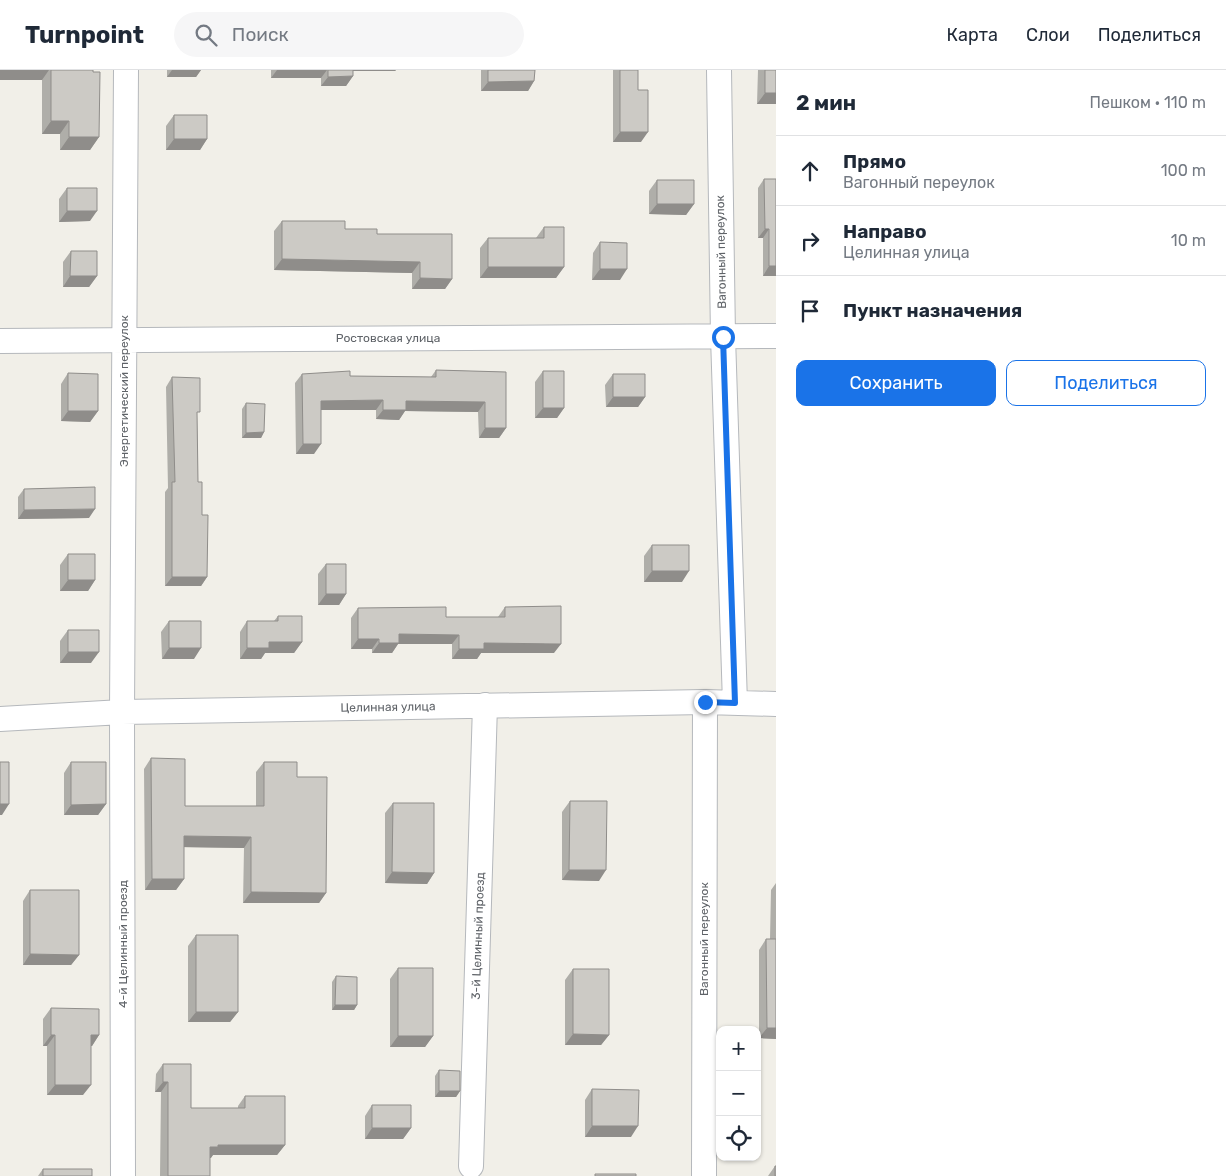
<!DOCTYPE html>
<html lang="ru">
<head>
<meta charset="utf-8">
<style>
  :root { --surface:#fff; --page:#f6f6f7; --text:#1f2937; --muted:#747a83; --line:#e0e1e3; --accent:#1a73e8 }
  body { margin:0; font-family:Rubik,sans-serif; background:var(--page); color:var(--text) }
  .controls { position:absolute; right:15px; bottom:15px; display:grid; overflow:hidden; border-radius:10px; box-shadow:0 1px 4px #0004 }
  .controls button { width:45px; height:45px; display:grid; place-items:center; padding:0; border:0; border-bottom:1px solid var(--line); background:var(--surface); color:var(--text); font:25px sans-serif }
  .stop { position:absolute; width:15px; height:15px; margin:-11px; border:4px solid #1a73e8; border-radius:50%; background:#fff }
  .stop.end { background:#1a73e8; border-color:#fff; box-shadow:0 1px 5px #0008 }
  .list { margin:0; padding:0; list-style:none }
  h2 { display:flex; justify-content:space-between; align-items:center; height:65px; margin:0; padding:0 20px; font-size:21px }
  h2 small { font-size:16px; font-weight:400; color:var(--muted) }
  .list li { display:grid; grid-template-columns:32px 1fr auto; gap:15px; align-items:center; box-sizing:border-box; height:70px; padding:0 20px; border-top:1px solid var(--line) }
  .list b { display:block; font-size:19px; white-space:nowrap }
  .list p { margin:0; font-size:16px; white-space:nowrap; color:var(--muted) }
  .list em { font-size:16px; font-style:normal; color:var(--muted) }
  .actions { display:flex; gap:10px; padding:15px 20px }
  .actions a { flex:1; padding:11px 0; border:1px solid var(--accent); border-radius:10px; text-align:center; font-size:18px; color:var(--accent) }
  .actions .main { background:var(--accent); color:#fff }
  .icon { flex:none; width:28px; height:28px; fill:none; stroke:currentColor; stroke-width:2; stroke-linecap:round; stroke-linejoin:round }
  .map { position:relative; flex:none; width:776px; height:1106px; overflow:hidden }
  header { display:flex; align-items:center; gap:30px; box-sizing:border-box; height:70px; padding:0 25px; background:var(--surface); border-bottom:1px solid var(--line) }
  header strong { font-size:24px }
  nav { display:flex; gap:28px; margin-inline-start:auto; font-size:18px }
  .search { width:350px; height:45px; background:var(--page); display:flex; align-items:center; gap:12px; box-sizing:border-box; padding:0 18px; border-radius:28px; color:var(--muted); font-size:19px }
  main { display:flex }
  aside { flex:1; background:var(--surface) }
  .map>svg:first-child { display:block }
</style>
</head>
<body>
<header>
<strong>Turnpoint</strong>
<div class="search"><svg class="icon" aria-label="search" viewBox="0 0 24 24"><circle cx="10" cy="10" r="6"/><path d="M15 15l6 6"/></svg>Поиск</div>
<nav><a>Карта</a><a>Слои</a><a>Поделиться</a></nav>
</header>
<main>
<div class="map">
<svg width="776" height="1106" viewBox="0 0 776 1106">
  <rect width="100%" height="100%" fill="#f1efe8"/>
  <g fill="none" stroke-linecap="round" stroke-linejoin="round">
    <g stroke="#b5b8bc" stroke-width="26">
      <path id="minor" d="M 719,0 L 723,267 L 735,633
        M 0,271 L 776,266
        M 0,649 L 122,642 L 705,632 L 776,634
        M 471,1096 L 485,635
        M 123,1106 L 122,642 L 126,0
        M 704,1106 L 705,632"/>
    </g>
    <use href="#minor" stroke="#fff" stroke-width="24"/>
  </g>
  <path fill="#afaea9" d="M 0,0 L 93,0 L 99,67 L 90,80 L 60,80 L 60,64 L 42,64 L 42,10 L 0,10 Z
    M 167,0 L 201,0 L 196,7 L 167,7 Z
    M 271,0 L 396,0 L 395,1 L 353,1 L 353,6 L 346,16 L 321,16 L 321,8 L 271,8 Z
    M 481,0 L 535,0 L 534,11 L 528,21 L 481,21 Z
    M 613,0 L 638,0 L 638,20 L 641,72 L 613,72 Z
    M 758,0 L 776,0 L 776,34 L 757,34 Z
    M 174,45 L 207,69 L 200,80 L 166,80 L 166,56 Z
    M 764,109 L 776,109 L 776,206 L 763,206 L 763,168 L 758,168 L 758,118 Z
    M 657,110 L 694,134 L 686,145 L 649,144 L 649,121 Z
    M 67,118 L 90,151 L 59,152 L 59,129 Z
    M 282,151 L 345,159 L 377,164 L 452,209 L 445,219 L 412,219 L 412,203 L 274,200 L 274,161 Z
    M 544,157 L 564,197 L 556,208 L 480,208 L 480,178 L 488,168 L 536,168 Z
    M 600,172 L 620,210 L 592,210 L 593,183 Z
    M 71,181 L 97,206 L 89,217 L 63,217 L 63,192 Z
    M 436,300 L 506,302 L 506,358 L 499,368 L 479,368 L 478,342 L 405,341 L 399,350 L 376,349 L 376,340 L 321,340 L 314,384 L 296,384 L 295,313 L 302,304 L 350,306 L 431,307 Z
    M 543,301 L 564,338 L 557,348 L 535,348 L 535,312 Z
    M 68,303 L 98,341 L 90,352 L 61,351 L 61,314 Z
    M 613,304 L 645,327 L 638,337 L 606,337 L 605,315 Z
    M 172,307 L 197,346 L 198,412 L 202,445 L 207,507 L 201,516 L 165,516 L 165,422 L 168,418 L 166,317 Z
    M 246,333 L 264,362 L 261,368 L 242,368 L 242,339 Z
    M 24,419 L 89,448 L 18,449 L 18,427 Z
    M 652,475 L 682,512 L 644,512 L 644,486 Z
    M 68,484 L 95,510 L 88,521 L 60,521 L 60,495 Z
    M 326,494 L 346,524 L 339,535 L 318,535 L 318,504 Z
    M 505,537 L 554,583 L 481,583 L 477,589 L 452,589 L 452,574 L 398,574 L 392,583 L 372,583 L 372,579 L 351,579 L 351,548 L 358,538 L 446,547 L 498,547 Z
    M 278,546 L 302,572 L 294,583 L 265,583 L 261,589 L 240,589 L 240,562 L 247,551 L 274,551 Z
    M 169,551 L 194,589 L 162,589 L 161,562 Z
    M 68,560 L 91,593 L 60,593 L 60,571 Z
    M 151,688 L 185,736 L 256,736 L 256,702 L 264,692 L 297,707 L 326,823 L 319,833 L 243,833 L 244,778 L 184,777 L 184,809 L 176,820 L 145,820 L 144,699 Z
    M 71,692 L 106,734 L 98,745 L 64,745 L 64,703 Z
    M 570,731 L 599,811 L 562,810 L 562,742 Z
    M 393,733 L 434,803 L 427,814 L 385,813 L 385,743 Z
    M 776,813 L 776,969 L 759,968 L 759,880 L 766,869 L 770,869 L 771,820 Z
    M 30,820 L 79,885 L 71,895 L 23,895 L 23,831 Z
    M 196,865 L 238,942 L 230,952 L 188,952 L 188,876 Z
    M 398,898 L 433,966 L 425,977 L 390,977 L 390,909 Z
    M 573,899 L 609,965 L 601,975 L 565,975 L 565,910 Z
    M 336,906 L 357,935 L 354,940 L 332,940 L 332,912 Z
    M 51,938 L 99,965 L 92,976 L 91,976 L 83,1025 L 47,1025 L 47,976 L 43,976 L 43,949 Z
    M 163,994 L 191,1038 L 238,1038 L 238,1036 L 245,1026 L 285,1075 L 277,1085 L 213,1085 L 210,1088 L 210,1106 L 160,1106 L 161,1022 L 155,1022 L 156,1004 Z
    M 439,1000 L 460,1021 L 456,1027 L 435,1027 L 435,1006 Z
    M 592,1019 L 631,1067 L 585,1067 L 585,1030 Z
    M 372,1035 L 411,1058 L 403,1069 L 365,1069 L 365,1046 Z
    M 775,1096 L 776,1106 L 768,1106 Z
    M 43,1099 L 92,1106 L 38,1106 Z"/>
  <path fill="#8f8d8a" d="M 0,0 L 49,0 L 42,10 L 0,10 Z
    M 172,0 L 201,0 L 196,7 L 167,7 Z
    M 277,0 L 327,0 L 321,8 L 271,8 Z
    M 347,0 L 396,0 L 395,1 L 346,1 Z
    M 353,6 L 346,16 L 321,16 L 328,7 Z
    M 534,11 L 528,21 L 481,21 L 488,12 Z
    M 765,23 L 776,23 L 776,34 L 757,34 Z
    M 51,51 L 69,51 L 60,64 L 42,64 Z
    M 620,62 L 648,62 L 641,72 L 613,72 Z
    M 69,67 L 99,67 L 90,80 L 60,80 Z
    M 174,69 L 207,69 L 200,80 L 166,80 Z
    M 657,134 L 694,134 L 686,145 L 649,144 Z
    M 67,141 L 97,141 L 90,151 L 59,152 Z
    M 765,159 L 769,159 L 763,168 L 758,168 Z
    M 282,189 L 420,192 L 412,203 L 274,200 Z
    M 769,196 L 776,196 L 776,206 L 763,206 Z
    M 488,197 L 564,197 L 556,208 L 480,208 Z
    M 600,199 L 627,199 L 620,210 L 592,210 Z
    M 70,206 L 97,206 L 89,217 L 63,217 Z
    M 420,208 L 452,209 L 445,219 L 412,219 Z
    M 613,327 L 645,327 L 638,337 L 606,337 Z
    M 383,330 L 376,340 L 314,340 L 321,331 Z
    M 406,331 L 485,332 L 478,342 L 405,341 L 399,350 L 376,349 L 383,340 Z
    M 543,338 L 564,338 L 557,348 L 535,348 Z
    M 68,341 L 98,341 L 90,352 L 61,351 Z
    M 485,358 L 506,358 L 499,368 L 479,368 Z
    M 264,362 L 261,368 L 242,368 L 246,363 Z
    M 303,374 L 321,374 L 314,384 L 296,384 Z
    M 95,439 L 89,448 L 18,449 L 24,440 Z
    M 652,501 L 689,501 L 682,512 L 644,512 Z
    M 172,507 L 207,507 L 201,516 L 165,516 Z
    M 68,510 L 95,510 L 88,521 L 60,521 Z
    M 326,524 L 346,524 L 339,535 L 318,535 Z
    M 399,564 L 459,565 L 452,574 L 398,574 L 392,583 L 372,583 L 379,573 Z
    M 358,569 L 379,569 L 372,579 L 351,579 Z
    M 269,572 L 302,572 L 294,583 L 265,583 L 261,589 L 240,589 L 247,578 Z
    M 484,573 L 561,574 L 554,583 L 481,583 L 477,589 L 452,589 L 459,579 Z
    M 169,578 L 201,578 L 194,589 L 162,589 Z
    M 68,582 L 99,582 L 91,593 L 60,593 Z
    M 0,734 L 9,734 L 2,745 L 0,745 Z
    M 106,734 L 98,745 L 64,745 L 71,735 Z
    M 184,766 L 251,767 L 244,778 L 176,777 Z
    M 569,800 L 606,800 L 599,811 L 562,810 Z
    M 392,802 L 434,803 L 427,814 L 385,813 Z
    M 152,809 L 184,809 L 176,820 L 145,820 Z
    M 251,822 L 326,823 L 319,833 L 243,833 Z
    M 30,884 L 79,885 L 71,895 L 23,895 Z
    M 335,935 L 357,935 L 354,940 L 332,940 Z
    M 196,942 L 238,942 L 230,952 L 188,952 Z
    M 767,958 L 776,958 L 776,969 L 759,968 Z
    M 573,964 L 609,965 L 601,975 L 565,975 Z
    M 51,965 L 55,965 L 47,976 L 43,976 Z
    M 91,965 L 99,965 L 92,976 L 83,976 Z
    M 398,966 L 433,966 L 425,977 L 390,977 Z
    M 163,1012 L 168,1012 L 161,1022 L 155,1022 Z
    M 55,1015 L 91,1015 L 83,1025 L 47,1025 Z
    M 439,1021 L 460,1021 L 456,1027 L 435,1027 Z
    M 592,1056 L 638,1056 L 631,1067 L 585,1067 Z
    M 372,1058 L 411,1058 L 403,1069 L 365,1069 Z
    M 218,1075 L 285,1075 L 277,1085 L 213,1085 L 211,1088 L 203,1088 L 210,1077 Z"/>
  <path fill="#cccac5" stroke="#8f8d8a" d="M 51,0 L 93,0 L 93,2 L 100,2 L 99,67 L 69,67 L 69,51 L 51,51 Z
    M 328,0 L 353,0 L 353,6 L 328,7 Z
    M 488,0 L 535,0 L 534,11 L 488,12 Z
    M 620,0 L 638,0 L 638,20 L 648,20 L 648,62 L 620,62 Z
    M 765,0 L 776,0 L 776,23 L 765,23 Z
    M 174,45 L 207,45 L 207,69 L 174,69 Z
    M 764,109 L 776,109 L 776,196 L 769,196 L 769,159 L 765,159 Z
    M 657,110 L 694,110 L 694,134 L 657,134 Z
    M 67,118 L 97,118 L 97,141 L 67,141 Z
    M 282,151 L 345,151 L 345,159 L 377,159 L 377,164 L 452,164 L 452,209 L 420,208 L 420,192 L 282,189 Z
    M 544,157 L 564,157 L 564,197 L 488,197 L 488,168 L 544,168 Z
    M 600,172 L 627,173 L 627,199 L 600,199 Z
    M 71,181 L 97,181 L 97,206 L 70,206 Z
    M 436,300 L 506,302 L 506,358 L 485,358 L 485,332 L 406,331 L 406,340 L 383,340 L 383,330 L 321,331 L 321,374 L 303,374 L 302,304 L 350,301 L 350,306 L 436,307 Z
    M 543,301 L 564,301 L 564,338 L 543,338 Z
    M 68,303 L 98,304 L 98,341 L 68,341 Z
    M 613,304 L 645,304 L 645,327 L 613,327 Z
    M 172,307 L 200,308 L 200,342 L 197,342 L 198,412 L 202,412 L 202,445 L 208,445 L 207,507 L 172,507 L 172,412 L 175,412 Z
    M 246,333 L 265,334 L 264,362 L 246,363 Z
    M 95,417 L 95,439 L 24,440 L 24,419 Z
    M 652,475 L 689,475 L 689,501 L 652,501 Z
    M 68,484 L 95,484 L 95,510 L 68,510 Z
    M 326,494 L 346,494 L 346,524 L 326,524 Z
    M 561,536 L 561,574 L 484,573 L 484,579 L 459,579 L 459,565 L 399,564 L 399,573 L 379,573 L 379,569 L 358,569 L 358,538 L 446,537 L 446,547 L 505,547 L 505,537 Z
    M 278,546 L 302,546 L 302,572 L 269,572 L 269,578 L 247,578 L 247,551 L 278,551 Z
    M 169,551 L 201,551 L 201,578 L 169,578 Z
    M 68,560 L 99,560 L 99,582 L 68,582 Z
    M 151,688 L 185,689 L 185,736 L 264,736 L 264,692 L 297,692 L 297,707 L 327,707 L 326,823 L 251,822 L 251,767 L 184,766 L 184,809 L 152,809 Z
    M 0,692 L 9,692 L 9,734 L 0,734 Z
    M 71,692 L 106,692 L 106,734 L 71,735 Z
    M 570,731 L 607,731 L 606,800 L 569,800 Z
    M 393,733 L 434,733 L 434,803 L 392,802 Z
    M 30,820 L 79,820 L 79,885 L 30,884 Z
    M 196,865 L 238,865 L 238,942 L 196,942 Z
    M 766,869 L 776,869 L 776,958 L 767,958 Z
    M 398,898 L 433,898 L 433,966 L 398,966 Z
    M 573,899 L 609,899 L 609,965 L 573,964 Z
    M 336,906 L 357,907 L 357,935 L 335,935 Z
    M 51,938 L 99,939 L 99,965 L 91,965 L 91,1015 L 55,1015 L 55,965 L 51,965 Z
    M 163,994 L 191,994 L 191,1038 L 245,1038 L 245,1026 L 285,1026 L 285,1075 L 218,1075 L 218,1077 L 210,1077 L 210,1106 L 168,1106 L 168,1012 L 163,1012 Z
    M 439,1000 L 460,1001 L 460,1021 L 439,1021 Z
    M 592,1019 L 639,1020 L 638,1056 L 592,1056 Z
    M 372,1035 L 411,1035 L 411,1058 L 372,1058 Z
    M 775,1096 L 776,1096 L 776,1106 L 775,1106 Z
    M 43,1099 L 92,1099 L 92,1106 L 43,1106 Z
    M 595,1104 L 636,1104 L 636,1106 L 595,1106 Z"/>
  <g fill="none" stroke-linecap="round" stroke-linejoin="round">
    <path stroke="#1a73e8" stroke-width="6" d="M 705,632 L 735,633 L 723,267"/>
  </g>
  <g text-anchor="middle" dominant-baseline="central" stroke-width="4" stroke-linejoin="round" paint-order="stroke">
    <g font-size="12" fill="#5f6368" stroke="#fff">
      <text transform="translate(721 182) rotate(-91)">Вагонный переулок</text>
      <text x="388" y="268">Ростовская улица</text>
      <text transform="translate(124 321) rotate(-90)">Энергетический переулок</text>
      <text transform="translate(388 637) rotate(-1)">Целинная улица</text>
      <text transform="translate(478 866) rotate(-88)">3-й Целинный проезд</text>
      <text transform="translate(704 869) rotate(-90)">Вагонный переулок</text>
      <text transform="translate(123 874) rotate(-90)">4-й Целинный проезд</text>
    </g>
  </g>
</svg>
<div class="controls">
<button>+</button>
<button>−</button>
<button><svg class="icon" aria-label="locate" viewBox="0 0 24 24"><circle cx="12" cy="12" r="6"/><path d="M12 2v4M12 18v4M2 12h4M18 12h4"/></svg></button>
</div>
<div class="stop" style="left:723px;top:267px"></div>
<div class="stop end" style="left:705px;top:632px"></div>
</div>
<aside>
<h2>2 мин<small>Пешком · 110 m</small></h2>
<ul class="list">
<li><svg class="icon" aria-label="ahead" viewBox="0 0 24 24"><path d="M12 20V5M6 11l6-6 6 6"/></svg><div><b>Прямо</b><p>Вагонный переулок</p></div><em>100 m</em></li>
<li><svg class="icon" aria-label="right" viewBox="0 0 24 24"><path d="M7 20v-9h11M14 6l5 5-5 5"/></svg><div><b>Направо</b><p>Целинная улица</p></div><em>10 m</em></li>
<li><svg class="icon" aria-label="arrive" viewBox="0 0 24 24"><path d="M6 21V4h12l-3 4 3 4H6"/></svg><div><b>Пункт назначения</b></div></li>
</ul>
<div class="actions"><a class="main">Сохранить</a><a>Поделиться</a></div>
</aside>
</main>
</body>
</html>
